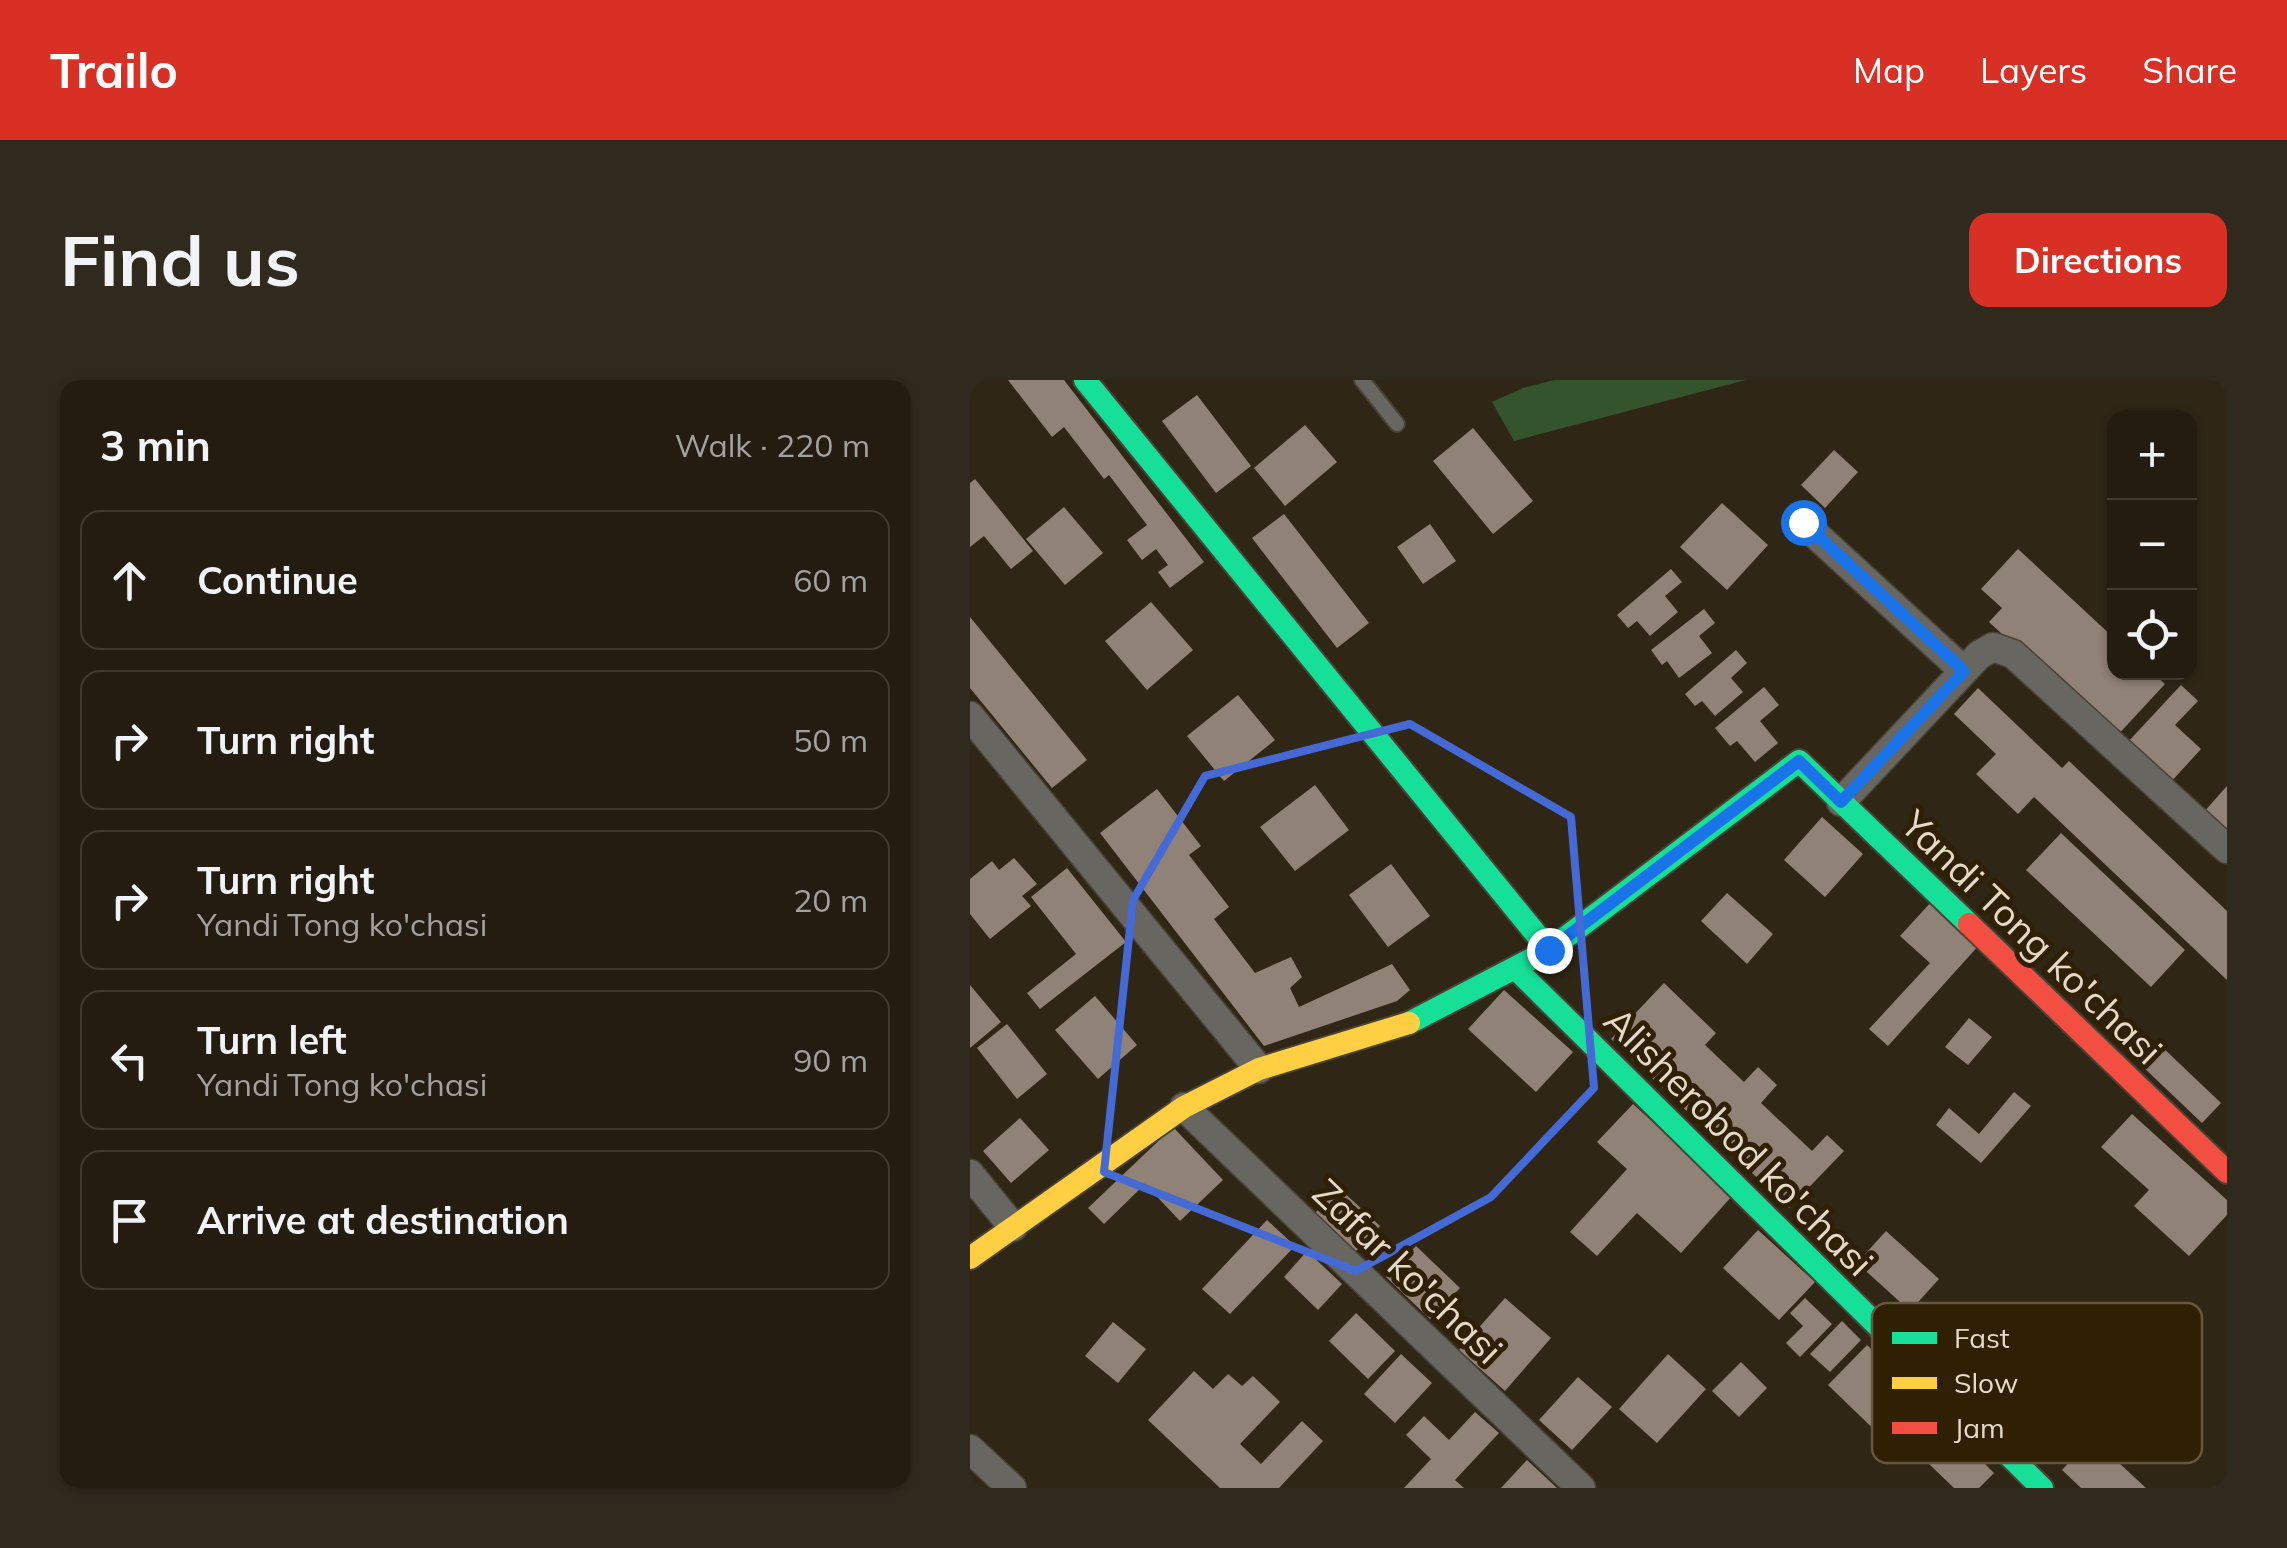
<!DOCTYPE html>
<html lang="en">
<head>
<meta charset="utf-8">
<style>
  :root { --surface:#241c10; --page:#30291e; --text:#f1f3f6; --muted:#a3a19f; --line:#413a30; --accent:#d93025 }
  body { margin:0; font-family:Mulish,sans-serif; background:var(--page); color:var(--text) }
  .controls { position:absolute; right:30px; top:30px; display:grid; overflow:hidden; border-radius:20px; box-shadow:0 2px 8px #0004 }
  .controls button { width:90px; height:90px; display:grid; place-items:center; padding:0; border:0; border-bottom:2px solid var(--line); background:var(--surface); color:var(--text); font:50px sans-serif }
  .stop { position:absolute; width:30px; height:30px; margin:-22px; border:8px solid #1a73e8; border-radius:50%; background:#fff }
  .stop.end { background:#1a73e8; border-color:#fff; box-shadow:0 2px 10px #0008 }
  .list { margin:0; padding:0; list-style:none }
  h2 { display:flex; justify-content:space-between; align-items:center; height:130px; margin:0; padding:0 40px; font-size:42px }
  h2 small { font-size:32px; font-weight:400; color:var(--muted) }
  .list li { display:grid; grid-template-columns:65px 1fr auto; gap:30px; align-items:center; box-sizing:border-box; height:140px; margin:0 20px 20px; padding:0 20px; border:2px solid var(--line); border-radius:20px }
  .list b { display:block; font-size:38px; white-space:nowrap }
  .list p { margin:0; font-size:32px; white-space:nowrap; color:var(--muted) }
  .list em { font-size:32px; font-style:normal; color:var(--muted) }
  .icon { flex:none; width:55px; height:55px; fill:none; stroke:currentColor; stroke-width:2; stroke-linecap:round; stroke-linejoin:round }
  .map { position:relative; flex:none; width:1257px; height:1108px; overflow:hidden; border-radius:20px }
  header { display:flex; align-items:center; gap:60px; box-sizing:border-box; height:140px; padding:0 50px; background:var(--accent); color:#fff }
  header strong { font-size:48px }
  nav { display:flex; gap:55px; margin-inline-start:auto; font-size:35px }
  .intro { display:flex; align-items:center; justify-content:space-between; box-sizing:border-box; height:240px; padding:0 60px }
  h1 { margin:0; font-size:70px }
  .button { padding:25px 45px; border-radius:20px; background:var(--accent); color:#fff; font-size:35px; font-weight:700 }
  main { display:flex; gap:60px; padding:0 60px }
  aside { flex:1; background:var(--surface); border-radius:20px; box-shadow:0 2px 8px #0004 }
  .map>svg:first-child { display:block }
</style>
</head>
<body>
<header>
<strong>Trailo</strong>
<nav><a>Map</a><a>Layers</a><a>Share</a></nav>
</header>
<div class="intro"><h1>Find us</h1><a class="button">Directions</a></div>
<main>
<aside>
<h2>3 min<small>Walk · 220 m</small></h2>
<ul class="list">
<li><svg class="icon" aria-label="ahead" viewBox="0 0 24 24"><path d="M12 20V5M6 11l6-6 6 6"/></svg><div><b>Continue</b></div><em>60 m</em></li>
<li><svg class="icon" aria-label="right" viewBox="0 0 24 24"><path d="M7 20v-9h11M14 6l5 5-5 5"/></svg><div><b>Turn right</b></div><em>50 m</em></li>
<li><svg class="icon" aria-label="right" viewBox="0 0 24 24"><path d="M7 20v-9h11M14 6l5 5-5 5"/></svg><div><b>Turn right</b><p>Yandi Tong ko'chasi</p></div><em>20 m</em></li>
<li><svg class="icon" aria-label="left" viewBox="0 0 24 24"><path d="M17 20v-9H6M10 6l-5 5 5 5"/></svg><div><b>Turn left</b><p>Yandi Tong ko'chasi</p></div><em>90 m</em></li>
<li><svg class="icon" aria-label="arrive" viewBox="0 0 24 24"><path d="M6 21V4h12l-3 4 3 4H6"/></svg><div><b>Arrive at destination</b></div></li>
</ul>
</aside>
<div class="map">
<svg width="1257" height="1108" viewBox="0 0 1257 1108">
  <rect width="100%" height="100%" fill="#302616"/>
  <path fill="#33542c" d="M 584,0 L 776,0 L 544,61 L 522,22 L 553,8 Z"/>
  <path fill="#918277" d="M 38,0 L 94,0 L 234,182 L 200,208 L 188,192 L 198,185 L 186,169 L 172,180 L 157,160 L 177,145 L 139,95 L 134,99 L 94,47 L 82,57 Z
    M 227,15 L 281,86 L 246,113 L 192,41 Z
    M 335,45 L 367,82 L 315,126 L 284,88 Z
    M 503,48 L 563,121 L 523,154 L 463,81 Z
    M 864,70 L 888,92 L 855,128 L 831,105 Z
    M 5,99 L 63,171 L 41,189 L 14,156 L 0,167 L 0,103 Z
    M 752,123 L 798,165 L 757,210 L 710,167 Z
    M 94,127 L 133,173 L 95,205 L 56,159 Z
    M 314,134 L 399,243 L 367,268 L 282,158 Z
    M 460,144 L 486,181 L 453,204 L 427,167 Z
    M 1048,169 L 1144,258 L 1144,292 L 1182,292 L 1195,304 L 1145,358 L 1019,242 L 1032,228 L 1011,209 Z
    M 701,189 L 712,202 L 695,216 L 708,232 L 680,256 L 667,241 L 658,248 L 647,235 Z
    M 181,222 L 223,270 L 177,310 L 135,261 Z
    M 734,229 L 745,243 L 729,256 L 742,273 L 709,298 L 697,281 L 692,285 L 681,270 Z
    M 0,237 L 117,380 L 82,408 L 0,308 Z
    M 766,270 L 777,283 L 761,298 L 773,312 L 745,336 L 732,321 L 725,326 L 715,314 Z
    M 1211,305 L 1228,321 L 1205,345 L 1231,369 L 1200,403 L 1157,363 Z
    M 794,307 L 809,325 L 790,341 L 808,363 L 785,382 L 767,361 L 760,366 L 745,348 Z
    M 1008,308 L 1092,388 L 1099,381 L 1257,531 L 1257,600 L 1064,417 L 1048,434 L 1006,394 L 1026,374 L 984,334 Z
    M 268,315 L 305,360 L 254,401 L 217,356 Z
    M 345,405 L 379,450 L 325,491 L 290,447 Z
    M 1257,406 L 1257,454 L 1233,433 Z
    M 187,409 L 231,466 L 219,475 L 259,527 L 244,539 L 285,593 L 321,577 L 332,597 L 320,608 L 329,627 L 422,584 L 440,610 L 427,621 L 294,666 L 130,453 Z
    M 852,437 L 893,474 L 855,517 L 814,480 Z
    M 1091,453 L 1215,570 L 1181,607 L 1056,490 Z
    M 44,478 L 67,504 L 52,516 L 61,526 L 20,559 L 0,534 L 0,499 L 22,481 L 29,490 Z
    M 421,484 L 460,536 L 418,567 L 379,515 Z
    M 97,488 L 156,562 L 70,629 L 57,613 L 106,574 L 61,517 Z
    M 757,513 L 803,554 L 777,584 L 731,541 Z
    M 963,520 L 1011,563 L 918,666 L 899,649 L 960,583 L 930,556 Z
    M 694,603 L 746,653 L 735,665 L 774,702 L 788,687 L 807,705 L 791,723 L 842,771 L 857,755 L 874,771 L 819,828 L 641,659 Z
    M 0,605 L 31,642 L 0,668 Z
    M 534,610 L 603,672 L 566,712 L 498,649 Z
    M 125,616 L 167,665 L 128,699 L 85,650 Z
    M 999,638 L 1022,657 L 998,685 L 975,667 Z
    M 37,644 L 77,694 L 47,719 L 7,668 Z
    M 1190,665 L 1251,723 L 1232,743 L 1171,685 Z
    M 1044,712 L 1061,726 L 1011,783 L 966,745 L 979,728 L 1009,754 Z
    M 663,724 L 763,815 L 711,873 L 667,833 L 627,876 L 600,852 L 657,789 L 627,762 Z
    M 1162,734 L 1257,820 L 1257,835 L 1219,876 L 1164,826 L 1179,810 L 1131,767 Z
    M 50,738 L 79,770 L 41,803 L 13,771 Z
    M 203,747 L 253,800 L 210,841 L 175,804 L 134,844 L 118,828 Z
    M 369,808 L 410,846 L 385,872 L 344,834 Z
    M 297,840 L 325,866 L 260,934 L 232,909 Z
    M 788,850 L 845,902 L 809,940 L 753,888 Z
    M 916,851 L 969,899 L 940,931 L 887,883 Z
    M 446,866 L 490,908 L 460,939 L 416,897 Z
    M 337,871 L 372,904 L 348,930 L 314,897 Z
    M 535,918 L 581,958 L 535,1011 L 489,970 Z
    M 835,918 L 862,944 L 830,977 L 816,963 L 833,946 L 820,933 Z
    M 386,933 L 425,971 L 398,999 L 359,961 Z
    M 872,941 L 891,960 L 860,992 L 840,974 Z
    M 143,942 L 176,969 L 148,1003 L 115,976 Z
    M 897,965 L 956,1022 L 917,1062 L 858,1005 Z
    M 431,974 L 462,1003 L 425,1043 L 394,1014 Z
    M 698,974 L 736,1009 L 687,1063 L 649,1029 Z
    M 771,982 L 797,1008 L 769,1037 L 742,1011 Z
    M 224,991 L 243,1009 L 258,994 L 272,1006 L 283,996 L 310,1022 L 270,1064 L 291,1084 L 332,1041 L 353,1061 L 309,1108 L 250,1108 L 178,1040 Z
    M 608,997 L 642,1027 L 602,1070 L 569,1040 Z
    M 505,1032 L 529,1053 L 485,1100 L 494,1108 L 434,1108 L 461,1079 L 436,1055 L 454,1036 L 479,1060 Z
    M 986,1055 L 1024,1093 L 1009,1108 L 984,1108 L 958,1083 Z
    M 1122,1058 L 1176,1108 L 1111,1108 L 1092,1090 Z
    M 557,1080 L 587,1108 L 531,1108 Z"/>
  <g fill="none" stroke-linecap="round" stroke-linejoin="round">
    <g stroke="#4a4235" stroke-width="18">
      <path id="lane" d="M 392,0 L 427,44"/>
    </g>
    <g stroke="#4a4235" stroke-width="31">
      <path id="street" d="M 833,143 L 994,291
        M 0,336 L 289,689
        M 871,422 L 1009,275 L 1023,267 L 1043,274 L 1257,469
        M 214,727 L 611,1108
        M 0,794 L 43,847
        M 0,1069 L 42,1108"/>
    </g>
    <g stroke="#4a4235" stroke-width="26">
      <path id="fast" d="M 115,0 L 579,570
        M 546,589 L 1072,1108
        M 439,643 L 579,570 L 829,381 L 999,544"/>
    </g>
    <g stroke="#4a4235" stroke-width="26">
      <path id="slow" d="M 0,878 L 214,727 L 289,689 L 439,643"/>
    </g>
    <g stroke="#4a4235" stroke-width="26">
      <path id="jam" d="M 999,544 L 1257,792"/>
    </g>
    <use href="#lane" stroke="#676660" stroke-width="14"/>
    <use href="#street" stroke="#676660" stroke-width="28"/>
    <use href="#fast" stroke="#16e098" stroke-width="22"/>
    <use href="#slow" stroke="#ffcf43" stroke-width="22"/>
    <use href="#jam" stroke="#f24e42" stroke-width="22"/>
  </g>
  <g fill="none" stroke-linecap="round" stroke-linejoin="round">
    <path stroke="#1a73e8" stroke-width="12" d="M 579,570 L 829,381 L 871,422 L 994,291 L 833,142"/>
  </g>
  <path fill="none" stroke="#456ad5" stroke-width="8" stroke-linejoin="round" d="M 440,344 L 601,437 L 624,708 L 521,817 L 386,891 L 134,792 L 163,520 L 235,396 Z"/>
  <g text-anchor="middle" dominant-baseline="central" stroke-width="10" stroke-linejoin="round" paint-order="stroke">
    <g font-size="38" fill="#e5daca" stroke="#2f1f03">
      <text transform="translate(1062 557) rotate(44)">Yandi Tong ko'chasi</text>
      <text transform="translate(769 761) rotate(45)">Alisherobod ko'chasi</text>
      <text transform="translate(438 891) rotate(44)">Zafar ko'chasi</text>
    </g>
  </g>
  <rect x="902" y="923" width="330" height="160" rx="15" fill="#2f1f03" stroke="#66573f" stroke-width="2.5"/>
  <rect x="922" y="952" width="45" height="12" fill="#16e098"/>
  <rect x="922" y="997" width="45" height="12" fill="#ffcf43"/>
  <rect x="922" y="1042" width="45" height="12" fill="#f24e42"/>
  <g font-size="28" fill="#e5daca">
    <text x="984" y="968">Fast</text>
    <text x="984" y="1013">Slow</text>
    <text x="984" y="1058">Jam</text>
  </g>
</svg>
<div class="controls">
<button>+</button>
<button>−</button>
<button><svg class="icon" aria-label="locate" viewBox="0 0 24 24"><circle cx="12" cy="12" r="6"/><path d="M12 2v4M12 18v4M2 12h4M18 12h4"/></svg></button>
</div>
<div class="stop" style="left:833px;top:142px"></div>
<div class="stop end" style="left:579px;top:570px"></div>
</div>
</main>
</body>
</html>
